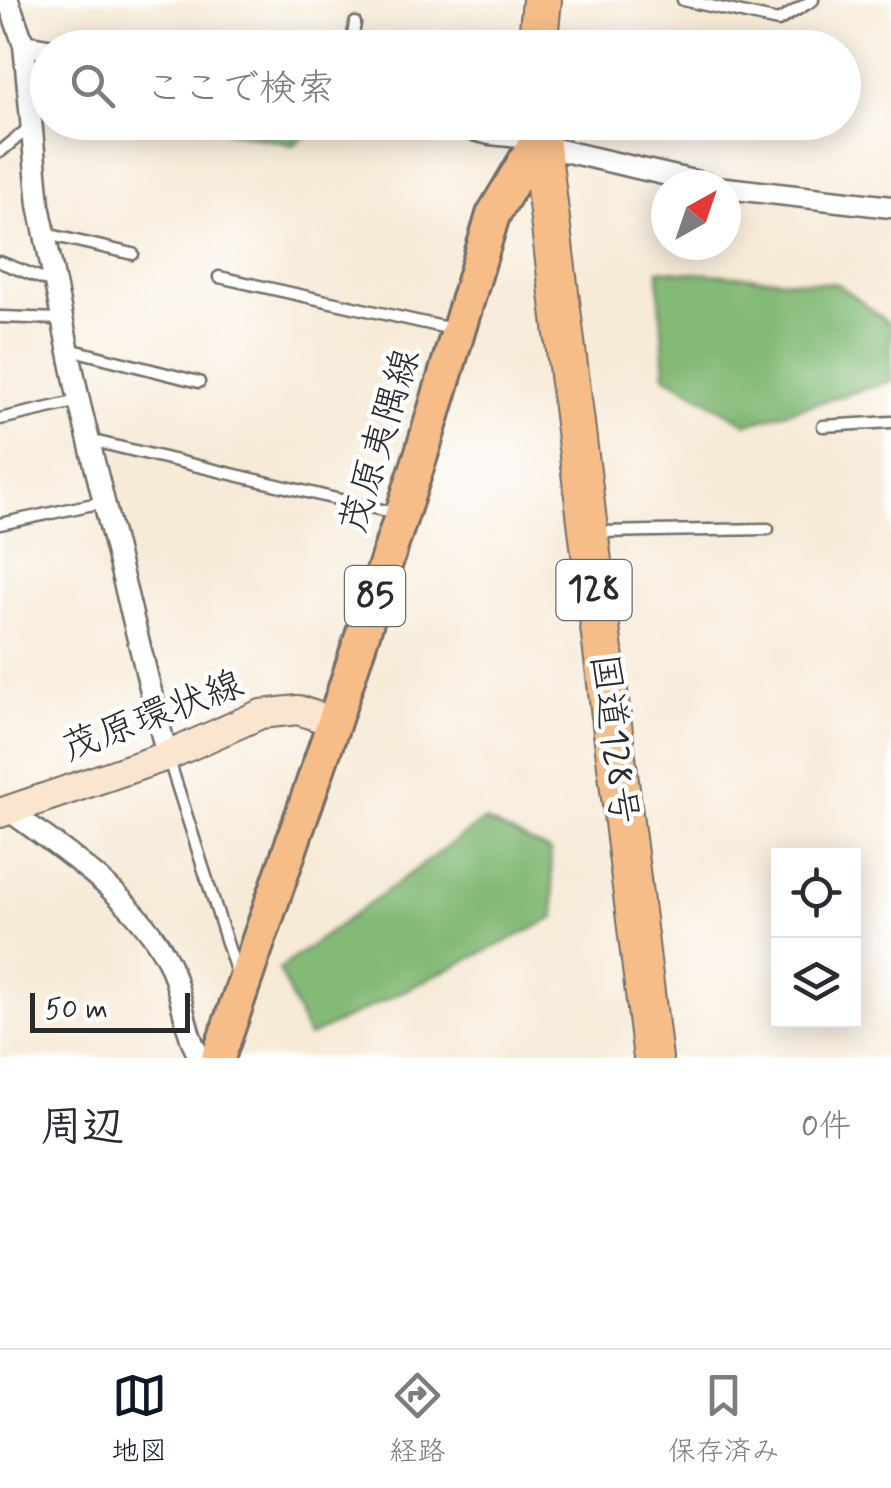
<!DOCTYPE html>
<html lang="ja">
<head>
<meta charset="utf-8">
<style>
  :root { --surface:#fff; --page:#f2f2f3; --text:#2b2b33; --muted:#7c7c81; --line:#e1e1e2; --accent:#111827 }
  body { margin:0; font-family:Mynerve,"Klee One",sans-serif; background:var(--page); color:var(--text) }
  .controls { position:absolute; right:30px; bottom:30px; display:grid; overflow:hidden; border-radius:0px; box-shadow:0 5px 25px #0003 }
  .controls button { width:90px; height:90px; display:grid; place-items:center; padding:0; border:0; border-bottom:2px solid var(--line); background:var(--surface); color:var(--text); font:50px sans-serif }
  .compass { position:absolute; left:651px; top:170px; width:90px; height:90px; border-radius:50%; background:var(--surface); box-shadow:0 5px 25px #0003; rotate:40deg }
  .scale { position:absolute; left:30px; bottom:25px; width:160px; box-sizing:border-box; padding-left:10px; border:5px solid #2b2b2b; border-top:0; font-size:28px; line-height:35px; white-space:nowrap; color:#2b2b2b; -webkit-text-stroke:8px #fff; paint-order:stroke }
  .list { margin:0; padding:0; list-style:none }
  h2 { display:flex; justify-content:space-between; align-items:center; height:130px; margin:0; padding:0 40px; font-size:42px }
  h2 small { font-size:32px; font-weight:400; color:var(--muted) }
  .icon { flex:none; width:55px; height:55px; fill:none; stroke:currentColor; stroke-width:2; stroke-linecap:round; stroke-linejoin:round }
  .map { position:relative; flex:none; width:891px; height:1058px; overflow:hidden }
  .search { position:absolute; background:var(--surface); box-shadow:0 5px 25px #0003; left:30px; right:30px; top:30px; height:110px; display:flex; align-items:center; gap:25px; box-sizing:border-box; padding:0 35px; border-radius:55px; color:var(--muted); font-size:38px }
  .sheet { height:290px; background:var(--surface) }
  nav { display:flex; justify-content:space-around; align-items:center; box-sizing:border-box; height:140px; border-top:2px solid var(--line); background:var(--surface); font-size:28px; color:var(--muted) }
  nav a { display:grid; justify-items:center; gap:5px }
  nav .on { color:var(--accent) }
  .map>svg:first-child { display:block }
</style>
</head>
<body>
<div class="map">
<svg width="891" height="1058" viewBox="0 0 891 1058">
  <rect width="100%" height="100%" fill="#fff"/>
  <filter id="ink" filterUnits="userSpaceOnUse"><feTurbulence type="fractalNoise" baseFrequency=".01" numOctaves="2"/><feDisplacementMap in="SourceGraphic" scale="20" xChannelSelector="R" yChannelSelector="G"/><feConvolveMatrix kernelMatrix="1 2 1 2 8 2 1 2 1" color-interpolation-filters="sRGB"/></filter>
  <filter id="wash" filterUnits="userSpaceOnUse"><feTurbulence type="fractalNoise" baseFrequency=".0048" numOctaves="4" result="noise"/><feDisplacementMap in="SourceGraphic" scale="40" xChannelSelector="R" yChannelSelector="G"/><feGaussianBlur stdDeviation="2.25" result="paint"/><feColorMatrix in="noise" values="0 0 0 0 0 0 0 0 0 0 0 0 0 0 0 0 0 1.4 0 .05"/><feComposite in="paint" operator="in"/></filter>
  <g filter="url(#wash)">
    <rect width="100%" height="100%" fill="#f7ead7"/>
    <path fill="#84ba77" stroke="#587251" stroke-width="2.5" d="M 103,28 L 238,47 L 92,47 Z
      M 189,123 L 326,123 L 293,145 Z
      M 658,270 L 838,284 L 891,325 L 891,381 L 747,424 L 665,376 Z
      M 484,820 L 550,851 L 555,918 L 308,1037 L 279,969 Z"/>
  </g>
  <g filter="url(#ink)">
    <g fill="none" stroke-linecap="round" stroke-linejoin="round">
      <g stroke="#726e67" stroke-width="15">
        <path id="lane" d="M 683,0 L 778,21 L 813,0
          M 351,48 L 355,23
          M 0,152 L 30,127
          M 46,234 L 133,254
          M 0,262 L 54,283
          M 219,277 L 452,329
          M 0,317 L 61,319
          M 69,349 L 199,382
          M 0,419 L 79,401
          M 823,426 L 891,422
          M 89,440 L 399,514
          M 0,524 L 103,502
          M 597,532 L 768,529
          M 168,757 L 237,974"/>
      </g>
      <g stroke="#726e67" stroke-width="25">
        <path id="street" d="M 8,0 L 24,45 L 39,205 L 79,401 L 167,756
          M 24,45 L 48,49
          M 440,122 L 490,134 L 538,139 L 555,149 L 711,185
          M 726,188 L 891,207
          M 8,810 C 63,850 139,900 169,963 C 183,993 183,1029 200,1058"/>
      </g>
      <g stroke="#726e67" stroke-width="32">
        <path id="secondary" d="M 0,813 L 167,756 L 261,714 L 298,710 L 334,722"/>
      </g>
      <g stroke="#726e67" stroke-width="38">
        <path id="primary" d="M 218,1058 L 334,722 L 422,452 L 493,215 L 538,139"/>
      </g>
      <g stroke="#726e67" stroke-width="42">
        <path id="highway" d="M 537,48 L 542,0
          M 538,122 L 653,1058"/>
      </g>
      <use href="#lane" stroke="#fff" stroke-width="10"/>
      <use href="#street" stroke="#fff" stroke-width="20"/>
      <use href="#secondary" stroke="#fce5cf" stroke-width="28"/>
      <use href="#primary" stroke="#f7bd88" stroke-width="32"/>
      <use href="#highway" stroke="#f7bd88" stroke-width="38"/>
    </g>
  </g>
  <g text-anchor="middle" dominant-baseline="central" stroke-width="9" stroke-linejoin="round" paint-order="stroke">
    <g fill="#fff" stroke="#6b6b6b" stroke-width="2.5">
      <rect x="556.5" y="560" width="75" height="60" rx="8"/>
      <rect x="345" y="566" width="60" height="60" rx="8"/>
    </g>
    <g font-size="35" font-weight="bold" fill="#2b2b2b">
      <text x="594" y="590">128</text>
      <text x="375" y="596">85</text>
    </g>
    <g font-size="38" fill="#2b2b2b" stroke="#fff">
      <text transform="translate(381 441) rotate(-73)">茂原夷隅線</text>
      <text transform="translate(153 717) rotate(-21)">茂原環状線</text>
      <text transform="translate(613 739) rotate(83)">国道128号</text>
    </g>
  </g>
</svg>
<div class="controls">
<button><svg class="icon" aria-label="locate" viewBox="0 0 24 24"><circle cx="12" cy="12" r="6"/><path d="M12 2v4M12 18v4M2 12h4M18 12h4"/></svg></button>
<button><svg class="icon" aria-label="layers" viewBox="0 0 24 24"><path d="M12 4l9 5-9 5-9-5zM3 14l9 5 9-5"/></svg></button>
</div>
<svg class="compass" viewBox="-18 -18 36 36"><path d="M0-13l5 13h-10z" fill="#e53935"/><path d="M0 13l5-13h-10z" fill="#7c7c81"/></svg>
<div class="scale">50 m</div>
<div class="search"><svg class="icon" aria-label="search" viewBox="0 0 24 24"><circle cx="10" cy="10" r="6"/><path d="M15 15l6 6"/></svg>ここで検索</div>
</div>
<section class="sheet">
<h2>周辺<small>0件</small></h2>
<ul class="list">
</ul>
</section>
<nav>
<a class="on"><svg class="icon" aria-label="map" viewBox="0 0 24 24"><path d="M3 6l6-2 6 2 6-2v14l-6 2-6-2-6 2zM9 4v14M15 6v14"/></svg>地図</a>
<a><svg class="icon" aria-label="directions" viewBox="0 0 24 24"><path d="M12 3l9 9-9 9-9-9zM9 14v-3h6M13 9l2 2-2 2"/></svg>経路</a>
<a><svg class="icon" aria-label="saved" viewBox="0 0 24 24"><path d="M7 4h10v16l-5-4-5 4z"/></svg>保存済み</a>
</nav>
</body>
</html>
